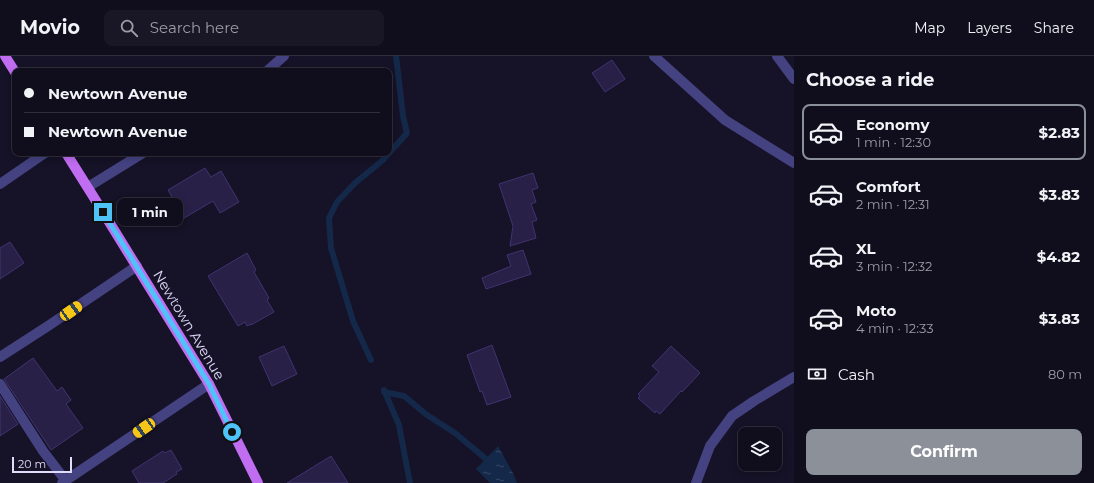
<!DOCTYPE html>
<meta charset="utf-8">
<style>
:root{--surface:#100e1d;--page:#191726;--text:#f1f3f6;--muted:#9c9ca4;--line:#302e3b;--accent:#8c9099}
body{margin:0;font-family:Montserrat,sans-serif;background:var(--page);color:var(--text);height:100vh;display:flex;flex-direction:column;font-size:15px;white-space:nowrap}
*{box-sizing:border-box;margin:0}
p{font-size:13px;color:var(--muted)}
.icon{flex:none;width:22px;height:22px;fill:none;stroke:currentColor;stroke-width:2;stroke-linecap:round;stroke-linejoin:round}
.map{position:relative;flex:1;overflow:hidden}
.side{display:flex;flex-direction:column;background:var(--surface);width:300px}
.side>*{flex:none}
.top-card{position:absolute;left:12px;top:12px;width:380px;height:88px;border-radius:8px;box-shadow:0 2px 10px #0003,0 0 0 1px var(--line);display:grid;align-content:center;height:88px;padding:0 12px;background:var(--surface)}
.controls{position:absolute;left:738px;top:371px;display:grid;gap:8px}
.controls a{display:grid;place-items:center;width:44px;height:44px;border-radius:8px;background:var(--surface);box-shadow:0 2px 10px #0003,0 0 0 1px var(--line);font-size:20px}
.scale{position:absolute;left:12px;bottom:10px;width:60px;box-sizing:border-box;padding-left:4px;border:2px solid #e0dcfc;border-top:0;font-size:11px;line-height:14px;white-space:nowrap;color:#e0dcfc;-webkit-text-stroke:3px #161227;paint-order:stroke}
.end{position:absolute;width:18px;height:18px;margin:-9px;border:5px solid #4fc3f7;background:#111;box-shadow:0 0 0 2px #111}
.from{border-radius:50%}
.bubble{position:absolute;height:28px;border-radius:8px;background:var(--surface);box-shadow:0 2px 10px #0003,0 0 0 1px var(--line);font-size:13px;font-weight:700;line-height:28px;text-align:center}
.car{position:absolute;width:12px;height:24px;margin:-12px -6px;border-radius:5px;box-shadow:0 0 3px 1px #0007;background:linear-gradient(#f5c518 24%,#345 0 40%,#f5c518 0 76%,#345 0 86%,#f5c518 0)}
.top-card b{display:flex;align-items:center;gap:14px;height:38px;font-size:15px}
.top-card b+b{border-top:1px solid var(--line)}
.top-card i{width:10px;height:10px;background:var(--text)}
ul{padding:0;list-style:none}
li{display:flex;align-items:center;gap:12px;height:56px;margin:0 8px 6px;padding:0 4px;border:2px solid transparent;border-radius:8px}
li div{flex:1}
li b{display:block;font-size:15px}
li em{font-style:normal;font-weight:700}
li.selected{border-color:var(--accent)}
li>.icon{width:36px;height:36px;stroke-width:1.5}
h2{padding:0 12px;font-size:18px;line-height:48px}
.pay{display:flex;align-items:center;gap:10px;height:44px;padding:0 12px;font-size:15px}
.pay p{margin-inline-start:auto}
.button{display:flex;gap:8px;margin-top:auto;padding:8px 12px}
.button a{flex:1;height:46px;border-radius:8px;background:var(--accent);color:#fff;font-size:16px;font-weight:700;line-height:46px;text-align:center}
header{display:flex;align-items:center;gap:24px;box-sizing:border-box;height:56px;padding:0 20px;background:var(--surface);border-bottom:1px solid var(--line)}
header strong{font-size:19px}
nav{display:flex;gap:22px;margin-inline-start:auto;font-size:14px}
.search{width:280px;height:36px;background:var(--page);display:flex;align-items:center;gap:10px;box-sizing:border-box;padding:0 14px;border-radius:8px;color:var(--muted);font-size:15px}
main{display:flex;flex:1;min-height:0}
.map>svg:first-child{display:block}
</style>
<header>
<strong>Movio</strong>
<div class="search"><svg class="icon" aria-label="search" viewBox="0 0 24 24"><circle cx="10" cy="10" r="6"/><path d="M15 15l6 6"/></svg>Search here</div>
<nav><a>Map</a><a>Layers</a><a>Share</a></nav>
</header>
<main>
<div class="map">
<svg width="794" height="427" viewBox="0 0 794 427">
<defs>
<pattern id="water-ripples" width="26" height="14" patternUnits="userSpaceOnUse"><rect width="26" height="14" fill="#14284a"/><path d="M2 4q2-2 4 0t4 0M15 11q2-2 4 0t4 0" fill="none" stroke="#364765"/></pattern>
</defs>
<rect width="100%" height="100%" fill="#161227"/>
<path fill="url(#water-ripples)" d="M 498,390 L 513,417 L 517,427 L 490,427 L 476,413 Z"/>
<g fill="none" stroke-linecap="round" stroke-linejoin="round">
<path stroke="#14284a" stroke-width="6" d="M 371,304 L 353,265 L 331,192 L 329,162 L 337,146 L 355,127 L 383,104 L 407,77 L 403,60 L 396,0
M 384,334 L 399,369 L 410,427
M 384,336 L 404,340 L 427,359 L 455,377 L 492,408"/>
</g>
<path fill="#282047" stroke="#403470" d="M 612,4 L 625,23 L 605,36 L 592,17 Z
M 205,112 L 211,121 L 221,115 L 239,146 L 220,157 L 213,145 L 184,162 L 168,134 Z
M 533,117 L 538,132 L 532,134 L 536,146 L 531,148 L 537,164 L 532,166 L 536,182 L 510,190 L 513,170 L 499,128 Z
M 10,186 L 24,207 L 0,223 L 0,192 Z
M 523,194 L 531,218 L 486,233 L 482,222 L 511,210 L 507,199 Z
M 247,197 L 256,214 L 254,216 L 269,242 L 267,244 L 274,256 L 251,269 L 251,268 L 247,270 L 245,266 L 238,270 L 208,220 Z
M 492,289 L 511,341 L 487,349 L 482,335 L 480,336 L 467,299 Z
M 284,290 L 297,318 L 272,330 L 259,301 Z
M 671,290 L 700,317 L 682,336 L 681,335 L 660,358 L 656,355 L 655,357 L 638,342 L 640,340 L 638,338 L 659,316 L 652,310 Z
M 33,302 L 57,335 L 62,331 L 71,344 L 66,348 L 83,372 L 51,394 L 4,323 Z
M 0,340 L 18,368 L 0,380 Z
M 171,394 L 182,413 L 176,416 L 177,418 L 163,427 L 139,427 L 132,415 L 163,395 L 165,397 Z
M 331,400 L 348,427 L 287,427 Z"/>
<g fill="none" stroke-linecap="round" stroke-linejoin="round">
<path stroke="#454282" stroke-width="10" d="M 654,0 L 725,64 L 794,107
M 777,0 L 794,23
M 267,15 L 284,0
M 0,128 L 45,97
M 88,131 L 143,97
M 0,301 L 48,270 L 137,210
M 0,328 L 43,395 L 66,425
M 62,427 L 209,328
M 696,427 L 710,390 L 732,360 L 754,345 L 794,321"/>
<path stroke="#c16df2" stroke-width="10" d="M 5,0 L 15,16
M 66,97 L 103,156 L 209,328 L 258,427"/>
</g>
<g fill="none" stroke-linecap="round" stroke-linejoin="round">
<path stroke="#4fc3f7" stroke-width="5" d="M 103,156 L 209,328 L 232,376"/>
</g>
<g text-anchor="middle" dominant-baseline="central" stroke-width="4" stroke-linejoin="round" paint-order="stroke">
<g font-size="14" fill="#e0dcfc" stroke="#161227">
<text transform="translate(189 269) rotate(59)">Newtown Avenue</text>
</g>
</g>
</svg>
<div class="controls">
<a><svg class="icon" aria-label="layers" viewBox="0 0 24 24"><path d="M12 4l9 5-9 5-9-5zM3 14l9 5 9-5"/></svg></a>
</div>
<div class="scale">20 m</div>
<i class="end from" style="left:232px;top:376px"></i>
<i class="end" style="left:103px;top:156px"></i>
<div class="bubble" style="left:117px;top:142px;width:66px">1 min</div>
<i class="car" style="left:71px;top:255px;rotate:55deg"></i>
<i class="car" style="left:144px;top:372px;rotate:236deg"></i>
<div class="top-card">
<b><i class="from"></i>Newtown Avenue</b>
<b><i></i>Newtown Avenue</b>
</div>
</div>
<section class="side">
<h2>Choose a ride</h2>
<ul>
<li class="selected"><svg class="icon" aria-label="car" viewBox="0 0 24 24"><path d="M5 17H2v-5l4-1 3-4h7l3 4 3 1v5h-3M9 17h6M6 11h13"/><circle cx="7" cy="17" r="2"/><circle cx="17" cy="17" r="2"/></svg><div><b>Economy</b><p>1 min · 12:30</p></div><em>$2.83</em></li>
<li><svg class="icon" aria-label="car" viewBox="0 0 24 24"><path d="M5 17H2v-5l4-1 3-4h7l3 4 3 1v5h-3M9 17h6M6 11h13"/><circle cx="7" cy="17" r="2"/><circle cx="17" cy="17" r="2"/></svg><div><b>Comfort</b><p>2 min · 12:31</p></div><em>$3.83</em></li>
<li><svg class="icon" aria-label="car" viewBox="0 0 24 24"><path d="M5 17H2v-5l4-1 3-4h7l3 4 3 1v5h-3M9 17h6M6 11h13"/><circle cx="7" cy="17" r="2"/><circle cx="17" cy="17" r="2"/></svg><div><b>XL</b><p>3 min · 12:32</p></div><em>$4.82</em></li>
<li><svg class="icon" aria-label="car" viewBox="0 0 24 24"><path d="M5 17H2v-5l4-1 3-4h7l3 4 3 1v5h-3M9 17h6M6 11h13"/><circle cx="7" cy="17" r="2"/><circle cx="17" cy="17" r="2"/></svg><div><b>Moto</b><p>4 min · 12:33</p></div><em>$3.83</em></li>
</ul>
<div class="pay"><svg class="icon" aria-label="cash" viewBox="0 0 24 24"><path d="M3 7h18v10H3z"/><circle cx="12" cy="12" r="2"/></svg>Cash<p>80 m</p></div>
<div class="button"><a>Confirm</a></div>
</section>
</main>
